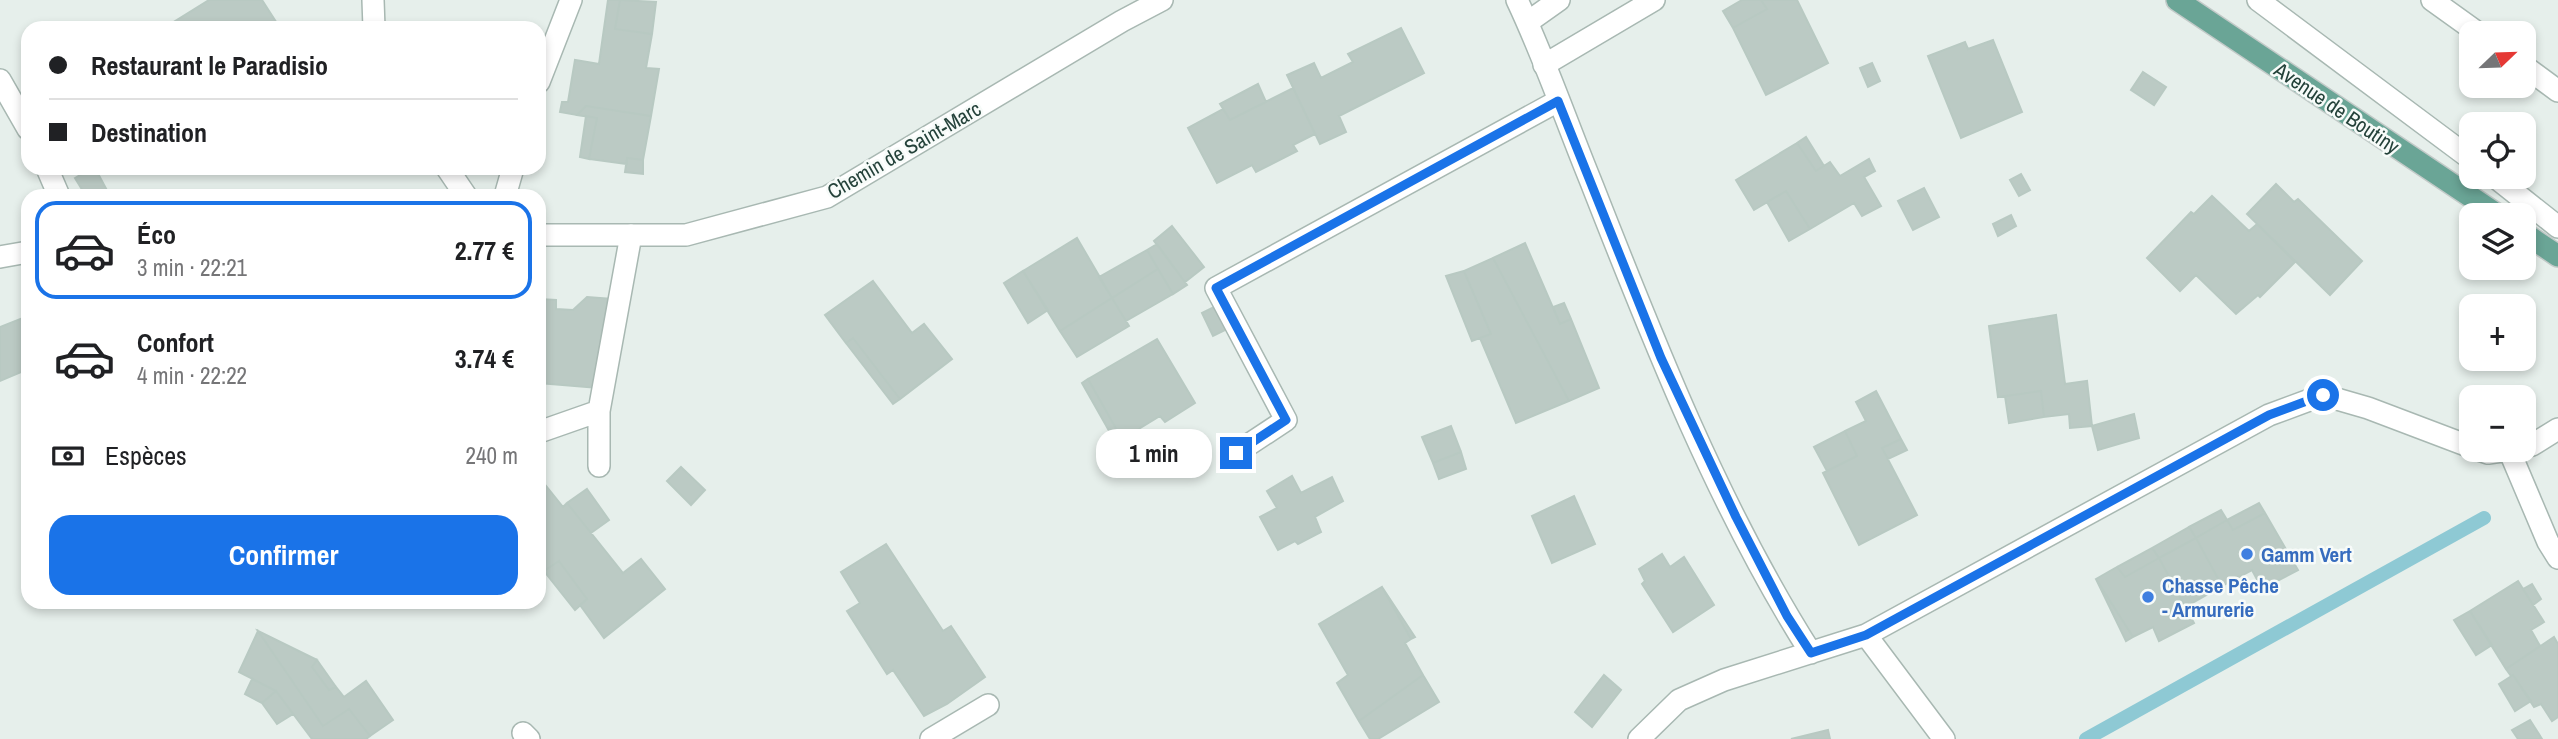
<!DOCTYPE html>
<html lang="fr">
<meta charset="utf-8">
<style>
:root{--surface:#fff;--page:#f2f2f2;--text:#202124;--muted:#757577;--line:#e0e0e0;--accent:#1a73e8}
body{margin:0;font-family:"Archivo Narrow",sans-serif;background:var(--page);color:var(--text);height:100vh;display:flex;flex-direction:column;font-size:26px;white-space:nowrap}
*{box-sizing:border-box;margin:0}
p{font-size:23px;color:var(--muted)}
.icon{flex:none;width:38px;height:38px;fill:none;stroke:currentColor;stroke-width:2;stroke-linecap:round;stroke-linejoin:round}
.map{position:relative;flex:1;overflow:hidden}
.side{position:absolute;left:21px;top:189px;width:525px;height:420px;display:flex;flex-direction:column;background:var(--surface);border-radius:21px;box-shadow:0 4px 10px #0003}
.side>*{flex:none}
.guide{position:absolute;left:21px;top:21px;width:525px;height:154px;border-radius:21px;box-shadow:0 4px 10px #0003;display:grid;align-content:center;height:154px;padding:0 28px;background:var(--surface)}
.needle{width:46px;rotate:67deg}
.fabs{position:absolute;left:2459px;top:21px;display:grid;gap:14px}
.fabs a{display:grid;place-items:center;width:77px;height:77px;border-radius:14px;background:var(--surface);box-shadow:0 4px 10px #0003;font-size:35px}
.end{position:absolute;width:32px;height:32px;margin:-16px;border:9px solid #1a73e8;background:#fff;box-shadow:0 0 0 4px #fff}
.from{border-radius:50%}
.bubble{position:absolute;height:49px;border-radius:21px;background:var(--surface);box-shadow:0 4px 10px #0003;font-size:23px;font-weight:800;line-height:49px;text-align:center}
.guide b{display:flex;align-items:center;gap:24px;height:66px;font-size:26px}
.guide b+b{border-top:2px solid var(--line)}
.guide i{width:18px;height:18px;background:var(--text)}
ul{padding:12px 0 0;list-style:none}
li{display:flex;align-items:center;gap:21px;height:98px;margin:0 14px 10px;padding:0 14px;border:4px solid transparent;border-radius:21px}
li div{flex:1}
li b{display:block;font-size:26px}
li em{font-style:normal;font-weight:800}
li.on{border-color:var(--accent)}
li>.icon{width:63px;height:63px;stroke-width:1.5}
.pay{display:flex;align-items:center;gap:18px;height:77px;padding:0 28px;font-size:26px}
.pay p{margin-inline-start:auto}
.button{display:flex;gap:14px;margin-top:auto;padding:14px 28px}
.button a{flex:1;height:80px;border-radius:21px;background:var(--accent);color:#fff;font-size:28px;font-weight:800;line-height:80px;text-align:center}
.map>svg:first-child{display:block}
</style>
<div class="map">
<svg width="2558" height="739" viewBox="0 0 2558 739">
<rect width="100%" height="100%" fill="#e6efeb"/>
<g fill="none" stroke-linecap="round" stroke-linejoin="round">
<path stroke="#8ec9d4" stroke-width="14" d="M 2086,739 L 2484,518"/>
</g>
<path fill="#bbcac4" stroke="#b8c9c2" stroke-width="2" d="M 209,0 L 262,0 L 280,28 L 164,28 Z
M 608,0 L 620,0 L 615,29 L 652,34 L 646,68 L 659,69 L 651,116 L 586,106 L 577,115 L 560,112 L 562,102 L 568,102 L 575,60 L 599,64 Z
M 620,0 L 656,2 L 652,34 L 615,29 Z
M 1742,0 L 1761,0 L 1767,9 L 1733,28 L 1723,11 Z
M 1761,0 L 1797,0 L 1828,63 L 1766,95 L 1733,28 L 1767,9 Z
M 1401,28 L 1424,73 L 1339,116 L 1346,132 L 1320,144 L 1287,75 L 1314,63 L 1321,78 L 1353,62 L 1348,54 Z
M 1993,40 L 2022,112 L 1961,138 L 1928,56 L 1965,42 L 1968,49 Z
M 1872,63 L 1880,81 L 1868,87 L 1860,68 Z
M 2143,72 L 2166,87 L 2154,105 L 2131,90 Z
M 1258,84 L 1266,102 L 1230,120 L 1220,104 Z
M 1293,88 L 1315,134 L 1293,145 L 1297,151 L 1256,172 L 1252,165 L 1217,183 L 1188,128 L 1223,109 L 1230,120 Z
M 586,106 L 651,116 L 643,160 L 627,158 L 627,164 L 589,159 L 597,118 L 577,115 Z
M 586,116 L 597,118 L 589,159 L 580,157 Z
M 1806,137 L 1824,166 L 1816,171 L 1797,143 Z
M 1797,143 L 1816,171 L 1830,162 L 1840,176 L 1869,159 L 1875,171 L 1864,177 L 1881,206 L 1862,216 L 1854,203 L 1810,229 L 1786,191 L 1754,210 L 1736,180 Z
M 627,158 L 643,160 L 643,174 L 625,172 Z
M 92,168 L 95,168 L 110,196 L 86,196 L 75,178 Z
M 2021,174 L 2030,190 L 2019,196 L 2010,180 Z
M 2276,184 L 2294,202 L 2298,199 L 2362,261 L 2330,295 L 2247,214 Z
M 1924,188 L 1939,217 L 1913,230 L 1898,201 Z
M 1786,191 L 1810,229 L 1789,241 L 1767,202 Z
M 2212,196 L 2249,231 L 2257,224 L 2295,262 L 2260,297 L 2258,295 L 2236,314 L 2196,275 L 2180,291 L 2147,258 L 2191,212 L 2194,214 Z
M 2011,215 L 2016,226 L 1998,236 L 1993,224 Z
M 1172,226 L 1204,267 L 1185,282 L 1154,241 Z
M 1077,238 L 1112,298 L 1060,331 L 1023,271 Z
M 1525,243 L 1560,324 L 1571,319 L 1599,388 L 1569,401 L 1493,258 Z
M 1157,244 L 1187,285 L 1173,294 L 1147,250 Z
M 1147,250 L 1158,269 L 1112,298 L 1099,277 Z
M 1493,258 L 1569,401 L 1516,423 L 1480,338 L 1491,334 L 1464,271 Z
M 1158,269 L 1173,294 L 1126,321 L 1112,298 Z
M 1023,271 L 1048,310 L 1028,323 L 1004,283 Z
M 1464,271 L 1491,334 L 1472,341 L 1446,276 Z
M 873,281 L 912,333 L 924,324 L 952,359 L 900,399 L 853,338 L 846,343 L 825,315 Z
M 587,297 L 612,299 L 598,388 L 539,383 L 539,299 L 556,300 L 556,309 L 573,310 Z
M 1112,298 L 1129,326 L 1077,357 L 1060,331 Z
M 1564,303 L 1571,319 L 1560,324 L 1553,307 Z
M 1216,306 L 1227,329 L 1213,336 L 1202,313 Z
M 2056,315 L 2065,384 L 2087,381 L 2092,426 L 2070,428 L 2069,414 L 2044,417 L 2041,391 L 1998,397 L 1989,326 Z
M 28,316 L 28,369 L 0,381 L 0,327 Z
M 853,338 L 900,399 L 893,404 L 846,343 Z
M 1157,339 L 1195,403 L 1165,422 L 1160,416 L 1122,439 L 1088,379 Z
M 1088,379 L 1122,439 L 1116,443 L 1082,383 Z
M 1876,391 L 1901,439 L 1882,448 L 1917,515 L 1859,545 L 1823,473 L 1857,456 L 1845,431 L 1866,421 L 1856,402 Z
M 2041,391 L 2044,417 L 2009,423 L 2005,396 Z
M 2134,414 L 2139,438 L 2098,450 L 2092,426 Z
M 1451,426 L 1461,452 L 1433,463 L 1422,437 Z
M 1845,431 L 1857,456 L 1827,471 L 1814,447 Z
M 1901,439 L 1907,450 L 1888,459 L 1882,448 Z
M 1461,452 L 1466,469 L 1439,479 L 1433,463 Z
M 681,467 L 705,490 L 691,505 L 667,481 Z
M 1292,476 L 1301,493 L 1332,477 L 1343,501 L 1315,517 L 1321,532 L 1298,544 L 1295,541 L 1278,550 L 1260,517 L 1277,508 L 1267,491 Z
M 539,477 L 563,507 L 567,503 L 623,573 L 641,559 L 665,589 L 604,638 L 580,605 L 587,599 L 559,561 L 544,571 L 539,564 Z
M 587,489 L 609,520 L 591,533 L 567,503 Z
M 1574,496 L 1595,544 L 1552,563 L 1532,516 Z
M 2259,503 L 2265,513 L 2233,530 L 2227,520 Z
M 2221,510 L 2227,520 L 2196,538 L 2189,527 Z
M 2265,513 L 2298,570 L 2262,589 L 2252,570 L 2222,586 L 2196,538 L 2227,520 L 2233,530 Z
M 2189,527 L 2196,538 L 2159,558 L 2152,548 Z
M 2196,538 L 2222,586 L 2185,607 L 2159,558 Z
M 886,544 L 943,631 L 951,626 L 985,677 L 947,704 L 924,716 L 893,670 L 887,674 L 847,611 L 860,603 L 841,572 Z
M 2152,548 L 2159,558 L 2125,577 L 2117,567 Z
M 1662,554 L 1670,567 L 1684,557 L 1714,605 L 1673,632 L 1642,584 L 1645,581 L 1639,569 Z
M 2159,558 L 2194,623 L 2159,641 L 2153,627 L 2133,637 L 2096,579 L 2117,567 L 2125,577 Z
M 559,561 L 587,599 L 575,610 L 544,571 Z
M 2096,579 L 2133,637 L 2126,641 Z
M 2518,581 L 2544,622 L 2531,630 L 2540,646 L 2506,669 L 2470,611 Z
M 2532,584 L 2541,599 L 2533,605 L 2523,589 Z
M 1382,587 L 1415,637 L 1411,639 Z
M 1382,587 L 1411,639 L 1405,643 L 1423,675 L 1359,721 L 1337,683 L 1348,675 L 1319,624 Z
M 2470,611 L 2492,645 L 2476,655 L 2454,620 Z
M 258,631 L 317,660 L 312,667 L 329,690 L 336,687 L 344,697 L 366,681 L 393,720 L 370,736 L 349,709 L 323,726 Z
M 258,631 L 323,726 L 349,709 L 370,736 L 366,739 L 312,739 L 276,691 L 239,672 Z
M 2554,637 L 2558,644 L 2558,717 L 2552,721 L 2541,704 L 2534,707 L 2513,675 L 2511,676 L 2506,669 Z
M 317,660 L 336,687 L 329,690 L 312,667 Z
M 1423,675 L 1439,702 L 1378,739 L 1370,739 L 1359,721 Z
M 1604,675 L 1621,690 L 1592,727 L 1575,712 Z
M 2513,675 L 2531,701 L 2515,711 L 2499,684 Z
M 252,679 L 276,691 L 262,703 L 245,694 Z
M 276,691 L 293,714 L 277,724 L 262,703 Z
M 2530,720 L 2537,731 L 2542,739 L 2518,739 L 2512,730 Z
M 1828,730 L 1830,739 L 1791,739 Z"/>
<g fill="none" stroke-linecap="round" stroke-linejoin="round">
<g stroke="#a8b8b2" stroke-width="24">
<path id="lane" d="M 373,0 L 374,28
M 1528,22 L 1559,0
M 1544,65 L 1654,0
M 539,82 L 571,0
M 447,168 L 466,196
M 505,196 L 513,168
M 539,432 L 599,411
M 1236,453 L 1286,420 L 1216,288 L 1558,101
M 599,466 L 599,411 L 631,235
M 523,733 L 529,739
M 931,739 L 988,705"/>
</g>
<g stroke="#a8b8b2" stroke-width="24">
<path id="street" d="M 1517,0 C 1545,59 1566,121 1591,182 C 1653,340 1719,509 1811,653
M 2258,0 L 2471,159
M 2432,0 L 2478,33
M 2524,66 L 2558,91
M 0,80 L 28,129
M 47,168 L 59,196
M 2495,177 L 2558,227
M 539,235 L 686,235 L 827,197 L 1122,21 L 1162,0
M 0,257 L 28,252
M 2524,447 L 2532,445 L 2558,429
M 2479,450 L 2488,453 L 2509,450 L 2548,542 L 2558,558
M 1866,635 L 1944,739
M 1639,739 L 1679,700 L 1724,680 L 1866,635 L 2269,415 L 2323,395 L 2368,408 L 2471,447"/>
</g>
<g stroke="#c2cac8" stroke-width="24">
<path id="primary" d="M 2177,0 L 2498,215
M 2524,233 L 2558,256"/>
</g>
<use href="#lane" stroke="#fff" stroke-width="21"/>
<use href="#street" stroke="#fff" stroke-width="21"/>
<use href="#primary" stroke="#6aa596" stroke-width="21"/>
</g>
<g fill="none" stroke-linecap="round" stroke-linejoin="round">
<path stroke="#1a73e8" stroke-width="9" d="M 1236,453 L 1286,420 L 1216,288 L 1558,101 L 1661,358 L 1736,517 L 1787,616 L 1811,653 L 1866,635 L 2269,415 L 2323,395"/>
</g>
<g fill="#3f7fe0" stroke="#f7fbf9" stroke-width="2.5">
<circle cx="2247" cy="554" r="7"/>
<circle cx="2148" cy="597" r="7"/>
</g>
<g text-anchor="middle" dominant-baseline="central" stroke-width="5" stroke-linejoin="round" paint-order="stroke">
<g font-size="21" fill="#24423a" stroke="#f7fbf9">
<text transform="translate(2337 108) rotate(34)">Avenue de Boutiny</text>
<text transform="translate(904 150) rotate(-30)">Chemin de Saint-Marc</text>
</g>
<g font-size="21" font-weight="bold" fill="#366cbe" stroke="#f7fbf9" text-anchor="start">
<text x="2261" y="554">Gamm Vert</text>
<text x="2162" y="585">Chasse Pêche<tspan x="2162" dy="24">- Armurerie</tspan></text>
</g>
</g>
</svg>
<div class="fabs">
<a><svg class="needle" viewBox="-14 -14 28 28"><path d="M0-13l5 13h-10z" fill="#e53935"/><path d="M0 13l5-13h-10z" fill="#757577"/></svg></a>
<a><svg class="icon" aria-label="locate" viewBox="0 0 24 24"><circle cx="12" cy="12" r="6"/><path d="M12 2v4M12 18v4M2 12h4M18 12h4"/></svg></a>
<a><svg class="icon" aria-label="layers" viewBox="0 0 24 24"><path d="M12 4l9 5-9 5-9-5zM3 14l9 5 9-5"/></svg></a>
<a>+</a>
<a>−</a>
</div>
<i class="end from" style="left:2323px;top:395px"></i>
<i class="end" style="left:1236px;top:453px"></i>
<div class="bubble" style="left:1096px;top:429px;width:116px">1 min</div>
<div class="guide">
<b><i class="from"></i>Restaurant le Paradisio</b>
<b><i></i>Destination</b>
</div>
<section class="side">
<ul>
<li class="on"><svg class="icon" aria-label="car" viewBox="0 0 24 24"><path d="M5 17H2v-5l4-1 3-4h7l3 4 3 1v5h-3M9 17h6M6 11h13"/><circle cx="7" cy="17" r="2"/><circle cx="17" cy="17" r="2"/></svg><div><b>Éco</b><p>3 min · 22:21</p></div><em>2.77 €</em></li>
<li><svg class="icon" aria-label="car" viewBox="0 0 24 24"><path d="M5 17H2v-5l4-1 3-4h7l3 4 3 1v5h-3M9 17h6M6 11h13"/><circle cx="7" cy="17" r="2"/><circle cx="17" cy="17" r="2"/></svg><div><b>Confort</b><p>4 min · 22:22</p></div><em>3.74 €</em></li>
</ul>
<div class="pay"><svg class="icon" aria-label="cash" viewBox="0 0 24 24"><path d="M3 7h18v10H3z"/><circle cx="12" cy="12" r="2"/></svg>Espèces<p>240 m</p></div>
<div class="button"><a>Confirmer</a></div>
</section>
</div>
